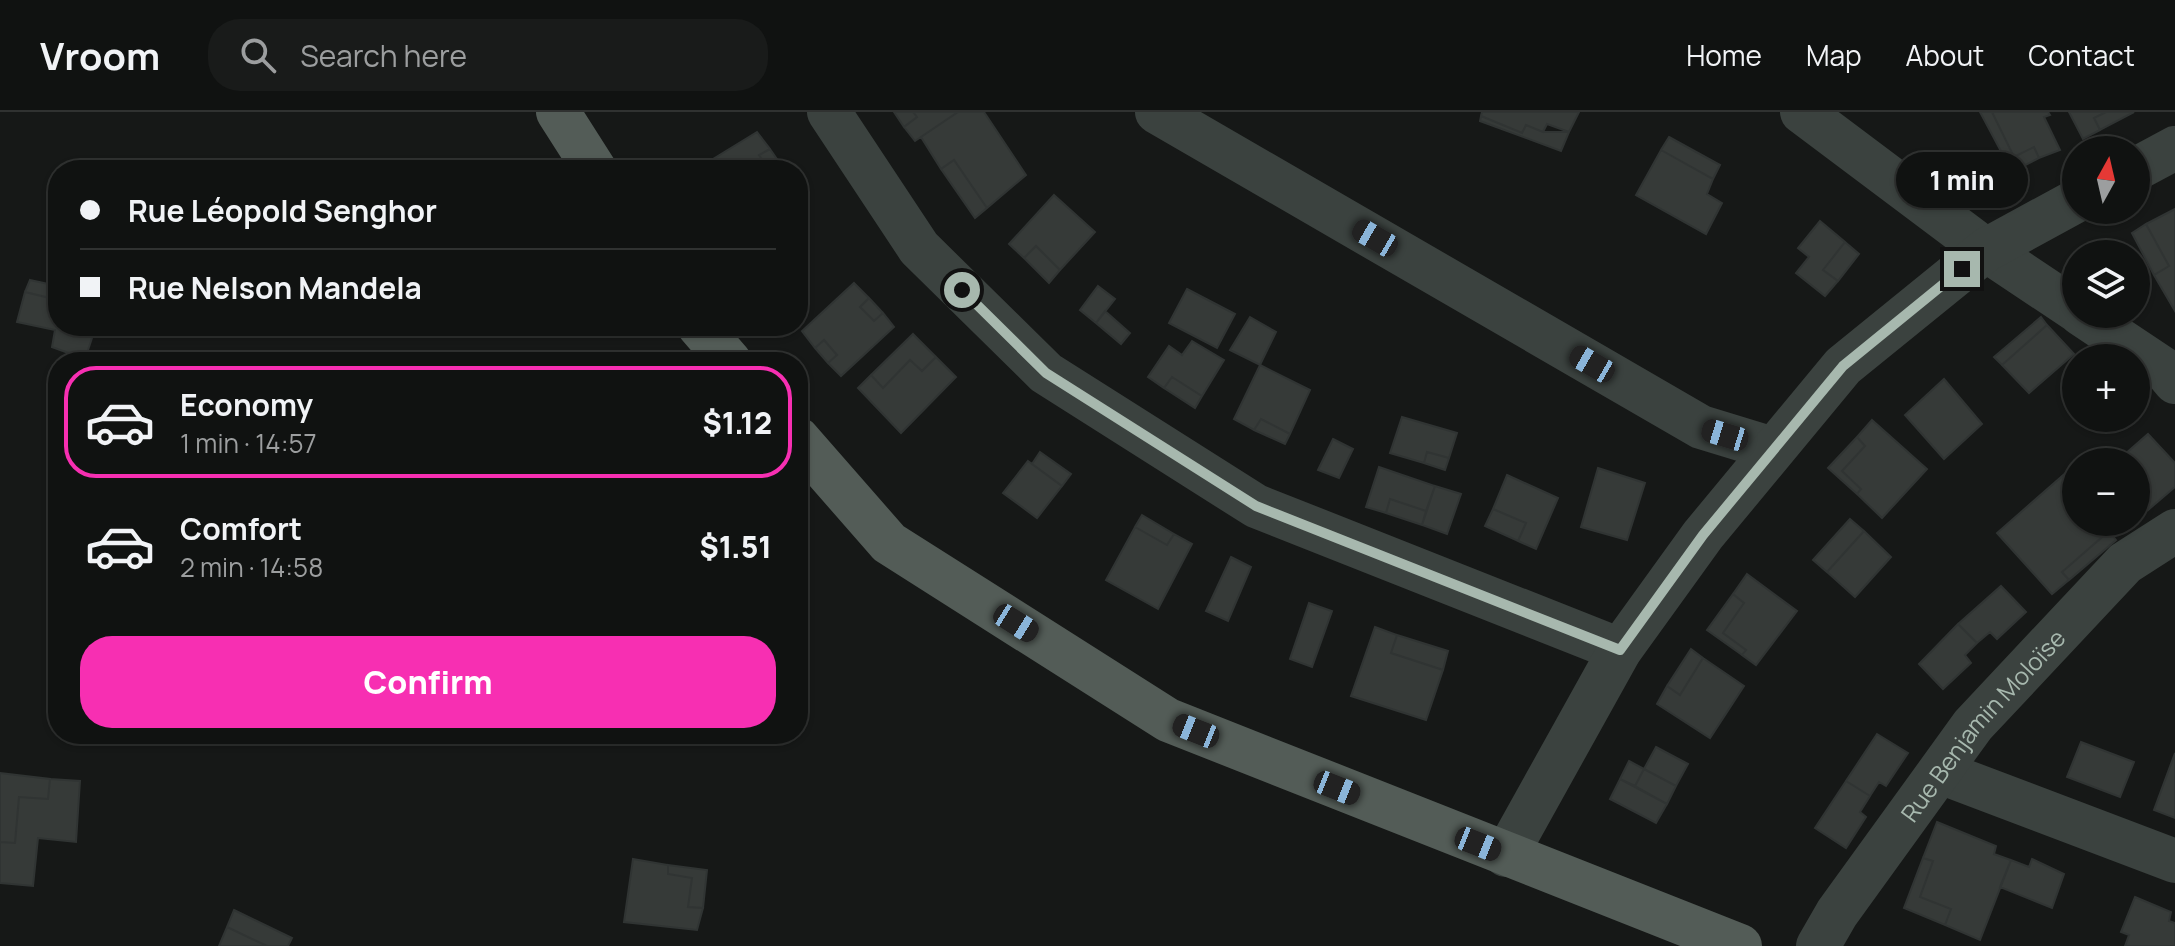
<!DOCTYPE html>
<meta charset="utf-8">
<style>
:root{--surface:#101211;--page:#191b1a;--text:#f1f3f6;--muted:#9c9e9f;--line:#303231;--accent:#f72fb2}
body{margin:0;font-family:Manrope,sans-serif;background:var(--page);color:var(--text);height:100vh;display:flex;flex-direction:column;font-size:30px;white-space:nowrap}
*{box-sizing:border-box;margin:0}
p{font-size:26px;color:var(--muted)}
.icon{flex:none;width:44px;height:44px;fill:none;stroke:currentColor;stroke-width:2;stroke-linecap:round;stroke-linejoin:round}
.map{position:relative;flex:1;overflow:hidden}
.panel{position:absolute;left:48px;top:240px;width:760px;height:392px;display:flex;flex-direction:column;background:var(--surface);border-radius:32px;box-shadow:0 2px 6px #0004,0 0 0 2px var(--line)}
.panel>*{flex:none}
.hud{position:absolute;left:48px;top:48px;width:760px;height:176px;border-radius:32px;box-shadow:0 2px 6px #0004,0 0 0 2px var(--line);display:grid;align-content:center;height:176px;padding:0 32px;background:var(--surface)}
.needle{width:52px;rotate:8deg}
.tools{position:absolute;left:2062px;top:24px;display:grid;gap:16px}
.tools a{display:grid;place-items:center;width:88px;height:88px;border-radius:50%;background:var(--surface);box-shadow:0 2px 6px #0004,0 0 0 2px var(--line);font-size:40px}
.end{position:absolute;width:36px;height:36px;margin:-18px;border:10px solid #a7b8ae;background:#111;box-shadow:0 0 0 4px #111}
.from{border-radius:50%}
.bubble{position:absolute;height:56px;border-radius:28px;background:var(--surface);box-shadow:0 2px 6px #0004,0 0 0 2px var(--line);font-size:26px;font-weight:800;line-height:56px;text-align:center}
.car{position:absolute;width:24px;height:48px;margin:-24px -12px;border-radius:10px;box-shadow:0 0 6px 2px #0007;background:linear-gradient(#222 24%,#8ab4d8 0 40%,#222 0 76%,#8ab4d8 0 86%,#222 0)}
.hud b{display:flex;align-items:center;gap:28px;height:76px;font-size:30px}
.hud b+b{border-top:2px solid var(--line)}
.hud i{width:20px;height:20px;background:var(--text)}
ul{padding:14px 0 0;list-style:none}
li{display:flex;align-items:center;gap:24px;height:112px;margin:0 16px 12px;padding:0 16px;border:4px solid transparent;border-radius:32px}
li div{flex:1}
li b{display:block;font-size:30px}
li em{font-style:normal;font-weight:800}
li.selected{border-color:var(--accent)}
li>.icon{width:72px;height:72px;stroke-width:1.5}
.button{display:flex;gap:16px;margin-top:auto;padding:16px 32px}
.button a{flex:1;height:92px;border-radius:32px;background:var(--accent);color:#fff;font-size:32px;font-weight:800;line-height:92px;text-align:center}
header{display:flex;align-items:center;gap:48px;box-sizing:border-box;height:112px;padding:0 40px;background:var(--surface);border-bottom:2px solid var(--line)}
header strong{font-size:38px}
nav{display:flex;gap:44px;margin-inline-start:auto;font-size:28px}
.search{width:560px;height:72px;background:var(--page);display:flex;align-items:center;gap:20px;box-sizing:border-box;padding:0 28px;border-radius:32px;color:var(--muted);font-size:30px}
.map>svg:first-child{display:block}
</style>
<header>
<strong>Vroom</strong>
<div class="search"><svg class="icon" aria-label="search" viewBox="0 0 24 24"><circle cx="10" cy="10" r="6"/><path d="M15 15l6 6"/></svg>Search here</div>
<nav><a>Home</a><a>Map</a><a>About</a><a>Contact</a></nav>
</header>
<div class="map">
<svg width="2175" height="834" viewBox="0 0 2175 834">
<rect width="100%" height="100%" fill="#161817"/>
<path fill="#363a38" stroke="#303433" stroke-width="2" d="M 894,0 L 913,0 L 917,5 L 904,15 Z
M 913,0 L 958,0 L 915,29 L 904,15 L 917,5 Z
M 958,0 L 984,0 L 1026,63 L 987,96 L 954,48 L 941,57 L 921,25 Z
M 1482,0 L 1579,0 L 1569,20 L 1547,12 L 1543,20 L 1526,13 L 1522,21 L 1481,4 Z
M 1980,0 L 1992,0 L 2014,45 L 2034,35 L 2039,46 L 2012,60 Z
M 1992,0 L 2048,0 L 2050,3 L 2044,5 L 2060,38 L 2039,46 L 2034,35 L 2014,45 Z
M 2069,0 L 2106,0 L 2094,6 L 2100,18 L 2083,27 Z
M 2106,0 L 2134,0 L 2100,18 L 2094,6 Z
M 1481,4 L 1522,21 L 1526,13 L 1543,20 L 1569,20 L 1561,39 L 1480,9 Z
M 757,20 L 770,37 L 759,43 L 769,58 L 720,58 L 713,47 Z
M 1669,25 L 1720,53 L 1713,67 L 1661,38 Z
M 770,37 L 781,53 L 774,58 L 769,58 L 759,43 Z
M 1661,38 L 1713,67 L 1707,82 L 1722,91 L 1706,122 L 1636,83 Z
M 954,48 L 987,96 L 975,106 L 941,57 Z
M 1054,83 L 1095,120 L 1060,158 L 1036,134 L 1024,146 L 1009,132 Z
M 2175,97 L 2175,199 L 2154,163 L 2169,154 L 2146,112 Z
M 1820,109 L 1845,130 L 1823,158 L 1838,169 L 1825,184 L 1796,161 L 1809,145 L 1798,136 Z
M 2146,112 L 2169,154 L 2154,163 L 2132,121 Z
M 1845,130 L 1859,142 L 1838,169 L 1823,158 Z
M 1036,134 L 1060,158 L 1049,171 L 1024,146 Z
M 30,168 L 58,174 L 58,188 L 25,180 Z
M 854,171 L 869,186 L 860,195 L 874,209 L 883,201 L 894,215 L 841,264 L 828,251 L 837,243 L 824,228 L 815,236 L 802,219 Z
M 1098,174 L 1115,187 L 1096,211 L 1080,198 Z
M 1187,177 L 1235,202 L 1217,236 L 1169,211 Z
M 25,180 L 58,188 L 58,214 L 96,214 L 85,247 L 52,235 L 55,218 L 17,210 Z
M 869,186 L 883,201 L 874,209 L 860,195 Z
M 1105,199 L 1130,221 L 1121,232 L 1096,211 Z
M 1250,205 L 1276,220 L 1260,253 L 1230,238 Z
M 2041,205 L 2047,213 L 2002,253 L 1994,245 Z
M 2047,213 L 2074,242 L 2029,281 L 2002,253 Z
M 913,222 L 936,245 L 922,259 L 910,248 L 883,276 L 871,263 Z
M 824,228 L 837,243 L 828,251 L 815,236 Z
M 1192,229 L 1224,248 L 1202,284 L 1172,265 L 1164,276 L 1148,265 L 1169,234 L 1182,243 Z
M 936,245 L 956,265 L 901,321 L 858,276 L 871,263 L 883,276 L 910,248 L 922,259 Z
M 1260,253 L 1310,278 L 1290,322 L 1261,307 L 1254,318 L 1234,307 Z
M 1172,265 L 1202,284 L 1195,296 L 1164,276 Z
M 1944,267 L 1982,312 L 1944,347 L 1905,303 Z
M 1402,305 L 1457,321 L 1449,346 L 1427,340 L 1424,351 L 1390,341 Z
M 1261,307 L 1290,322 L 1285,332 L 1254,318 Z
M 1872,308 L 1927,357 L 1882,406 L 1857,382 L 1861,377 L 1842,359 L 1865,334 L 1857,325 Z
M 2148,322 L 2175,351 L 2175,375 L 2148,398 L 2141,390 L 2136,394 L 2136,350 L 2116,350 Z
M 1857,325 L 1865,334 L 1842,359 L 1861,377 L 1857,382 L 1828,356 Z
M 1333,327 L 1353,337 L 1339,366 L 1318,358 Z
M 1040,340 L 1071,362 L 1062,374 L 1032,352 Z
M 1427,340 L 1449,346 L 1445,358 L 1424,351 Z
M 1028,349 L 1062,374 L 1037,406 L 1003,381 Z
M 2076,352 L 2076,410 L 2106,410 L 2104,412 L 2109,419 L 2062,460 L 2069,468 L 2052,482 L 1997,421 Z
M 1379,355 L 1435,374 L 1426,399 L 1390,387 L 1386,401 L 1366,395 Z
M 1598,356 L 1645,371 L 1627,428 L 1581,415 Z
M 1507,363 L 1558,386 L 1536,437 L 1518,429 L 1526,411 L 1493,397 Z
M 1435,374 L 1461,382 L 1447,422 L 1422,413 Z
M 1390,387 L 1426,399 L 1422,413 L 1386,401 Z
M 1493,397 L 1526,411 L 1518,429 L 1485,414 Z
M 1142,403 L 1174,422 L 1167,433 L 1135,415 Z
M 1850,407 L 1864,419 L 1827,460 L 1813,448 Z
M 1135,415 L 1167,433 L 1174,422 L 1192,432 L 1158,497 L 1106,468 Z
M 1864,419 L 1891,445 L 1855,485 L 1827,460 Z
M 2109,419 L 2116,428 L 2069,468 L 2062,460 Z
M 1231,445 L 1251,455 L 1228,509 L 1206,499 Z
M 1747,462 L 1797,499 L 1756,553 L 1742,543 L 1746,538 L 1723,521 L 1744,491 L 1733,482 Z
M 2001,474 L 2026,500 L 1997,527 L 1990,520 L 1977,531 L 1958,512 Z
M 1733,482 L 1744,491 L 1723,521 L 1746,538 L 1742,543 L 1707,518 Z
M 1309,491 L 1332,499 L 1312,555 L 1290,547 Z
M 1958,512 L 1977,531 L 1965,543 L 1971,551 L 1943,577 L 1919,552 Z
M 1375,515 L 1397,523 L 1391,541 L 1443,558 L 1426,608 L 1351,584 Z
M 1397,523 L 1448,539 L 1443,558 L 1391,541 Z
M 1691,537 L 1703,546 L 1680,583 L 1667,574 Z
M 1703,546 L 1744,574 L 1710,626 L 1657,592 L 1667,574 L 1680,583 Z
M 1877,622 L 1908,641 L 1886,674 L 1879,670 L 1870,684 L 1846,669 Z
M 2081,630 L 2134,650 L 2120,685 L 2067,665 Z
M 1656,635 L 1688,652 L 1676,674 L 1644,657 Z
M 2175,641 L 2175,706 L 2154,698 Z
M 1629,649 L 1644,657 L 1635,674 L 1620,667 Z
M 1644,657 L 1676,674 L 1667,692 L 1635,674 Z
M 0,661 L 50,667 L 48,687 L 19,685 L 15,731 L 0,730 Z
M 50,667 L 80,669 L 76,730 L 38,726 L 33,774 L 0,771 L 0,730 L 15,731 L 19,685 L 48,687 Z
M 1620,667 L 1667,692 L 1656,711 L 1610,687 Z
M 1846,669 L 1870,684 L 1860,700 L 1866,705 L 1846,736 L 1815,716 Z
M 1937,710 L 1996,734 L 1994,742 L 2011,748 L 1980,828 L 1945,813 L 1951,797 L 1920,785 L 1933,749 L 1923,746 Z
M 1923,746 L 1933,749 L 1920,785 L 1951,797 L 1945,813 L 1904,796 Z
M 633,747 L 668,753 L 668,762 L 692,766 L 688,795 L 703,796 L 697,818 L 624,810 Z
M 2032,747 L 2064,762 L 2052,796 L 2000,775 L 2011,748 L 2029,755 Z
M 668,753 L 707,758 L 703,796 L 688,795 L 692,766 L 668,762 Z
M 2135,785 L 2171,800 L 2169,809 L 2175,811 L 2175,834 L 2125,834 L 2129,823 L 2121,820 Z
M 234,798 L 292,826 L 288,834 L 267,834 L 227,815 Z
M 227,815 L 267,834 L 219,834 Z"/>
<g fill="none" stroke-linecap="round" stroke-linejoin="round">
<g stroke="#3b423f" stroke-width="44">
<path d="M 829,0 L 919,136 L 1046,261 L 1256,394 L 1620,538"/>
<path d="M 1157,0 L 1701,315 L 1773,337"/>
<path d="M 1802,0 L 1986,138 L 2076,198"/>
<path d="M 2136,57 L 2175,36"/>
<path d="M 2081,202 L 2165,258 L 2175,270"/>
<path d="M 1940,660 L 2175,749"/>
<path d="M 1506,743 L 1620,538 L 1703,423 L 1843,254 L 1986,138 L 2076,89"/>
<path id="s1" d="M 1818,834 L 1837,801 L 1973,613 L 2125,451 L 2175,419"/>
</g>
<path stroke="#535c57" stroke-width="44" d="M 558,0 L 595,58
M 699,214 L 730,250
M 798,327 L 889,431 L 1168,608 L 1740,834"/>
</g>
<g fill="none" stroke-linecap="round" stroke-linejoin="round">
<path stroke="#a7b8ae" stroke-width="10" d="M 962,178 L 1046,261 L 1256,394 L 1620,538 L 1703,423 L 1843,254 L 1962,157"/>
</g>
<g text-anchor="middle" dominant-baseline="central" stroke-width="6" stroke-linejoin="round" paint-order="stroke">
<g font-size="24" fill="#a7b8ae" stroke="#111312">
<text stroke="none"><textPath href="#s1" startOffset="276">Rue Benjamin Moloïse</textPath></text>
</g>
</g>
</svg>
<div class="tools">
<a><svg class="needle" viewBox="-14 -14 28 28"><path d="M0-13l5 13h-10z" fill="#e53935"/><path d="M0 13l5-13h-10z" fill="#9c9e9f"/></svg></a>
<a><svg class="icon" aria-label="layers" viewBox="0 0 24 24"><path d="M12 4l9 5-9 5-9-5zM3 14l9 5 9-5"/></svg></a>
<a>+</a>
<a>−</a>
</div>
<i class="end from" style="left:962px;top:178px"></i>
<i class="end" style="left:1962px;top:157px"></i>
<div class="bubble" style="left:1896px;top:40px;width:132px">1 min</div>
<i class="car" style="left:1375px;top:126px;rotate:300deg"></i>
<i class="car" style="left:1592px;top:252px;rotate:300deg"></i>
<i class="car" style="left:1725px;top:323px;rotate:287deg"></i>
<i class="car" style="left:1016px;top:511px;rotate:122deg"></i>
<i class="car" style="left:1196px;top:619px;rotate:292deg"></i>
<i class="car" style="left:1337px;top:676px;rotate:112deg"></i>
<i class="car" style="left:1478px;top:732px;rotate:112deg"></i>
<div class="hud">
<b><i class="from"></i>Rue Léopold Senghor</b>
<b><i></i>Rue Nelson Mandela</b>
</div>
<section class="panel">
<ul>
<li class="selected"><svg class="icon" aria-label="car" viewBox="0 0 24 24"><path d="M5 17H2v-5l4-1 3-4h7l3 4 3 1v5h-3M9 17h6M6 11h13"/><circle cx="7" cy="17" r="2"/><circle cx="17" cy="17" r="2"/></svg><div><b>Economy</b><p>1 min · 14:57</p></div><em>$1.12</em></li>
<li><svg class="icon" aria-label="car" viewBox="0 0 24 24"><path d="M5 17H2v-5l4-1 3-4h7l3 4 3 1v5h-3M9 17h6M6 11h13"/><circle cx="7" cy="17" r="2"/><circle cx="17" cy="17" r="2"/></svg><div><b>Comfort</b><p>2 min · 14:58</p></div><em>$1.51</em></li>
</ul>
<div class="button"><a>Confirm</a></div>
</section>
</div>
